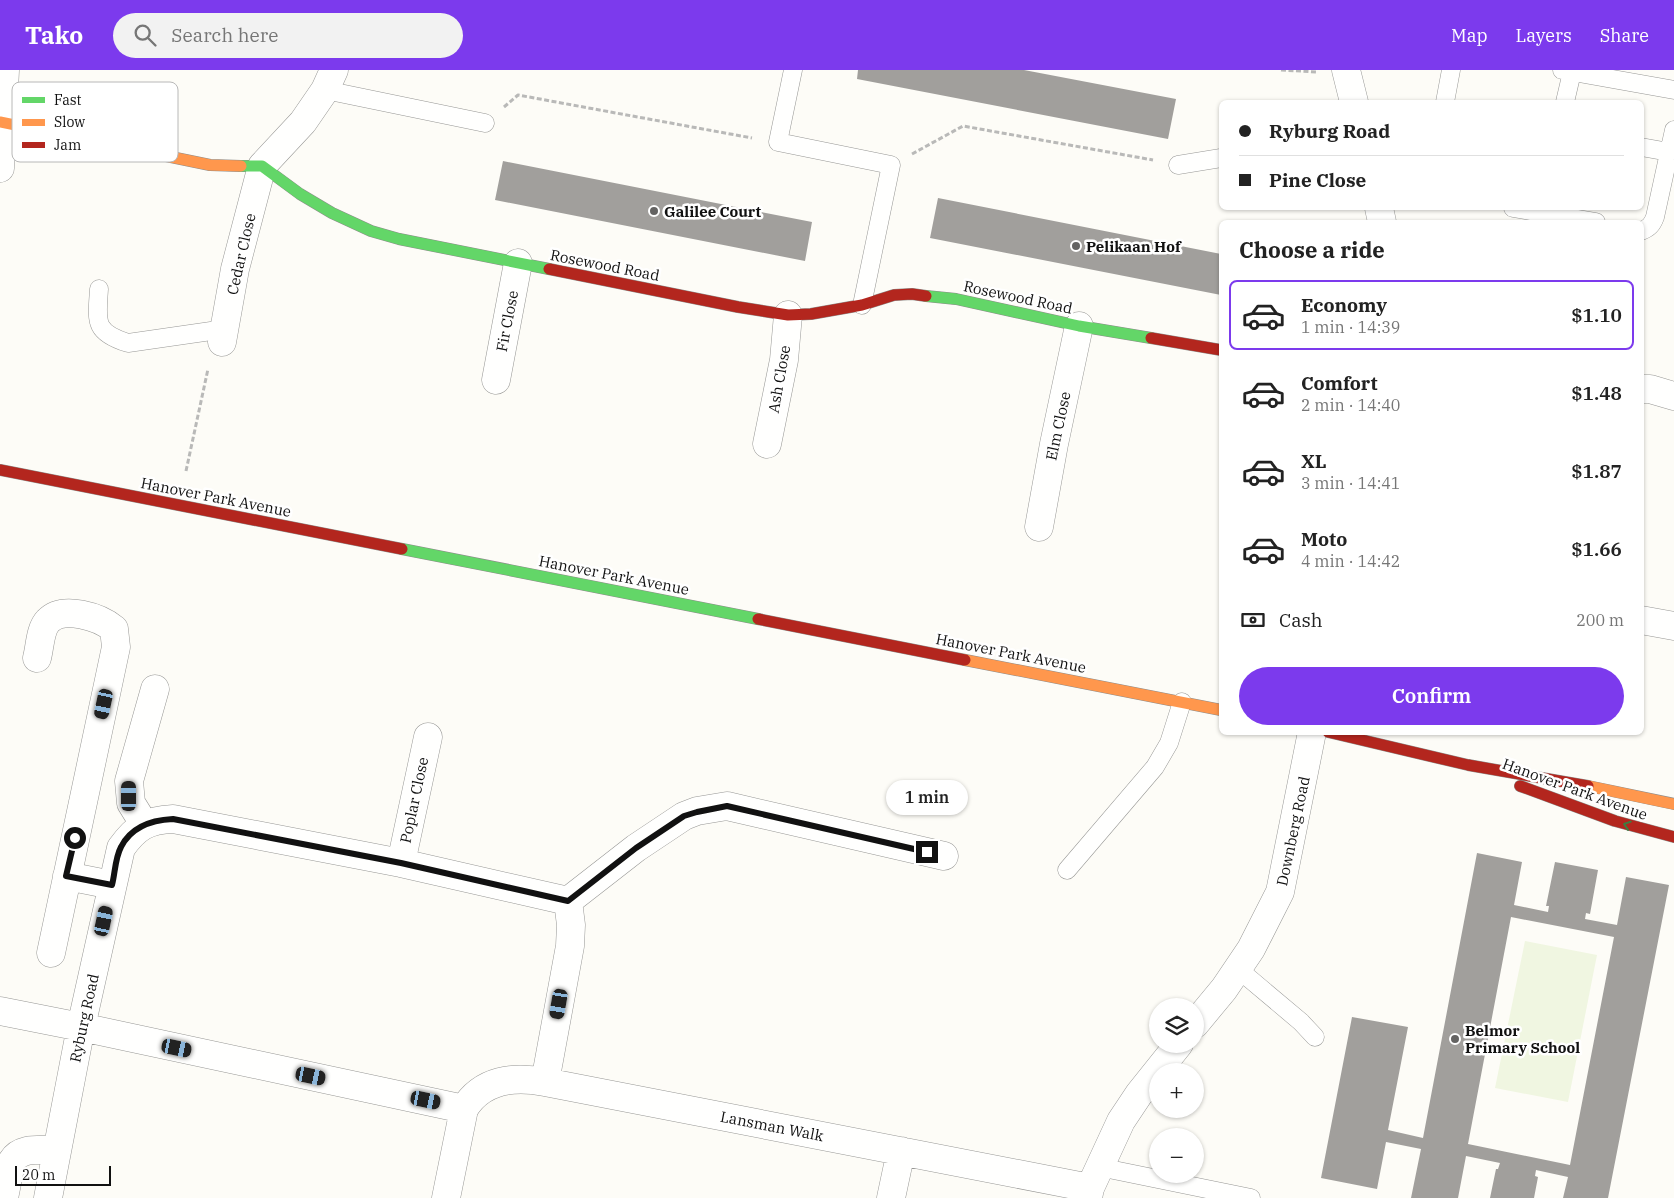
<!DOCTYPE html>
<meta charset="utf-8">
<style>
:root{--surface:#fff;--page:#f2f2f2;--text:#222;--muted:#767676;--line:#e0e0e0;--accent:#7c3aed}
body{margin:0;font-family:"IBM Plex Serif",serif;background:var(--page);color:var(--text);height:100vh;display:flex;flex-direction:column;font-size:19px;white-space:nowrap}
*{box-sizing:border-box;margin:0}
p{font-size:16px;color:var(--muted)}
.icon{flex:none;width:28px;height:28px;fill:none;stroke:currentColor;stroke-width:2;stroke-linecap:round;stroke-linejoin:round}
.map{position:relative;flex:1;overflow:hidden}
.panel{position:absolute;left:1219px;top:150px;width:425px;height:515px;display:flex;flex-direction:column;background:var(--surface);border-radius:8px;box-shadow:0 1px 4px #0004}
.panel>*{flex:none}
.hud{position:absolute;left:1219px;top:30px;width:425px;height:110px;border-radius:8px;box-shadow:0 1px 4px #0004;display:grid;align-content:center;height:110px;padding:0 20px;background:var(--surface)}
.controls{position:absolute;left:1149px;top:928px;display:grid;gap:10px}
.controls a{display:grid;place-items:center;width:55px;height:55px;border-radius:50%;background:var(--surface);box-shadow:0 1px 4px #0004;font-size:25px}
.scale{position:absolute;left:15px;bottom:12px;width:96px;box-sizing:border-box;padding-left:5px;border:2px solid #111;border-top:0;font-size:14px;line-height:18px;white-space:nowrap;color:#111;-webkit-text-stroke:4px #fff;paint-order:stroke}
.end{position:absolute;width:22px;height:22px;margin:-11px;border:6px solid #111;background:#fff;box-shadow:0 0 0 2px #fff}
.from{border-radius:50%}
.bubble{position:absolute;height:35px;border-radius:18px;background:var(--surface);box-shadow:0 1px 4px #0004;font-size:16px;font-weight:600;line-height:35px;text-align:center}
.car{position:absolute;width:15px;height:30px;margin:-15px -8px;border-radius:6px;box-shadow:0 0 4px 1px #0007;background:linear-gradient(#222 24%,#8ab4d8 0 40%,#222 0 76%,#8ab4d8 0 86%,#222 0)}
.hud b{display:flex;align-items:center;gap:18px;height:48px;font-size:19px}
.hud b+b{border-top:1px solid var(--line)}
.hud i{width:12px;height:12px;background:var(--text)}
ul{padding:0;list-style:none}
li{display:flex;align-items:center;gap:15px;height:70px;margin:0 10px 8px;padding:0 10px;border:2px solid transparent;border-radius:8px}
li div{flex:1}
li b{display:block;font-size:19px}
li em{font-style:normal;font-weight:600}
li.on{border-color:var(--accent)}
li>.icon{width:45px;height:45px;stroke-width:1.5}
h2{padding:0 20px;font-size:22px;line-height:60px}
.pay{display:flex;align-items:center;gap:12px;height:55px;padding:0 20px;font-size:19px}
.pay p{margin-inline-start:auto}
.action{display:flex;gap:10px;margin-top:auto;padding:10px 20px}
.action a{flex:1;height:58px;border-radius:30px;background:var(--accent);color:#fff;font-size:20px;font-weight:600;line-height:58px;text-align:center}
header{display:flex;align-items:center;gap:30px;box-sizing:border-box;height:70px;padding:0 25px;background:var(--accent);color:#fff}
header strong{font-size:24px}
nav{display:flex;gap:28px;margin-inline-start:auto;font-size:18px}
.search{width:350px;height:45px;background:var(--page);display:flex;align-items:center;gap:12px;box-sizing:border-box;padding:0 18px;border-radius:28px;color:var(--muted);font-size:19px}
.map>svg:first-child{display:block}
</style>
<header>
<strong>Tako</strong>
<div class="search"><svg class="icon" aria-label="search" viewBox="0 0 24 24"><circle cx="10" cy="10" r="6"/><path d="M15 15l6 6"/></svg>Search here</div>
<nav><a>Map</a><a>Layers</a><a>Share</a></nav>
</header>
<div class="map">
<svg width="1674" height="1128" viewBox="0 0 1674 1128">
<rect width="100%" height="100%" fill="#fdfcf7"/>
<path fill="#f0f6e1" d="M 1525,871 L 1597,885 L 1568,1032 L 1495,1018 Z"/>
<path fill="#a19f9c" fill-rule="evenodd" d="M 858,0 L 1024,0 L 1176,29 L 1168,69 L 857,9 Z
M 503,91 L 812,152 L 805,191 L 495,130 Z
M 938,128 L 1221,184 L 1221,225 L 930,168 Z
M 1477,783 L 1522,792 L 1514,835 L 1548,842 L 1549,836 L 1546,836 L 1555,792 L 1598,800 L 1590,844 L 1586,843 L 1585,849 L 1617,855 L 1626,807 L 1669,815 L 1608,1128 L 1563,1128 L 1568,1107 L 1536,1100 L 1535,1106 L 1538,1107 L 1534,1128 L 1490,1128 L 1496,1099 L 1498,1099 L 1500,1093 L 1466,1086 L 1458,1128 L 1411,1128 L 1421,1079 L 1386,1072 L 1377,1119 L 1321,1108 L 1352,947 L 1408,957 L 1388,1060 L 1423,1068 ZM 1511,847 L 1614,867 L 1570,1095 L 1468,1074 Z"/>
<g fill="none" stroke-linecap="round" stroke-linejoin="round">
<g stroke="#979795" stroke-width="19">
<path id="lane" d="M 793,0 L 778,72 L 891,95 L 862,235
M 1562,0 L 1674,20
M 325,20 L 485,53
M 1445,32 L 1451,0
M 1565,32 L 1572,2
M 1641,77 L 1669,82
M 1178,95 L 1221,88
M 1513,138 L 1596,152
M 1641,161 C 1649,158 1652,155 1655,147 L 1674,60
M 99,219 C 97,251 93,262 128,273 L 225,259
M 1067,800 L 1155,697 L 1169,673 L 1182,632
M 1238,899 L 1301,952 L 1315,967
M 1099,1097 L 1251,1128"/>
</g>
<g stroke="#979795" stroke-width="29">
<path id="street" d="M 1346,0 L 1354,32
M 0,98 L 5,0
M 1379,138 L 1382,152
M 222,272 L 235,199 L 262,96 L 303,52 L 325,20 L 334,0
M 496,310 L 518,193
M 1641,319 L 1650,319 L 1674,326
M 767,374 L 784,290 L 788,245
M 1039,457 L 1054,374 L 1079,256
M 1641,550 L 1674,556
M 37,588 C 40,577 40,559 48,551 C 63,535 100,547 114,559 L 116,577 L 51,883
M 144,754 L 131,733 L 129,711 L 155,619
M 401,793 L 428,667
M 67,806 L 112,815
M 568,831 L 636,778 L 684,746 L 697,741 L 727,736 L 944,786
M 0,941 L 81,957 L 464,1039
M 1195,954 L 1224,919 L 1251,879 L 1280,822 L 1312,662
M 545,1012 L 570,876 L 571,855 L 568,831
M 4,1128 L 11,1093 C 19,1076 41,1080 57,1080
M 48,1128 L 81,957 L 121,778 C 136,757 147,750 173,749 L 401,793 L 568,831
M 446,1128 L 464,1039 C 482,1009 514,1006 545,1012 L 1090,1118
M 891,1128 L 901,1081
M 1088,1128 L 1090,1118 L 1121,1051 L 1139,1024 L 1179,974"/>
</g>
<g stroke="#8e8d8b" stroke-width="12">
<path id="fast" d="M 241,96 L 262,96 L 300,124 L 332,143 L 371,161 L 399,169 L 549,199
M 926,226 L 956,229 L 1079,256 L 1151,268
M 402,479 L 758,549"/>
</g>
<g stroke="#8e8d8b" stroke-width="12">
<path id="slow" d="M 0,52 L 210,95 L 241,96
M 965,590 L 1221,640
M 1588,716 L 1674,734"/>
</g>
<g stroke="#8e8d8b" stroke-width="12">
<path id="jam" d="M 549,199 L 738,237 L 788,245 L 811,244 L 862,235 L 894,225 L 912,224 L 926,226
M 1151,268 L 1221,280
M 0,400 L 402,479
M 758,549 L 965,590
M 1328,662 L 1468,695 L 1588,716
M 1520,716 L 1615,751 L 1674,767"/>
</g>
<path stroke="#b9b9b8" stroke-width="3" stroke-dasharray="5 2.5" stroke-linecap="butt" d="M 1281,0 L 1317,2
M 504,37 L 518,25 L 752,68
M 912,84 L 963,56 L 1153,90
M 186,401 L 208,299"/>
<use href="#lane" stroke="#fffffe" stroke-width="18"/>
<use href="#street" stroke="#fffffe" stroke-width="28"/>
<use href="#fast" stroke="#63d668" stroke-width="11"/>
<use href="#slow" stroke="#ff974d" stroke-width="11"/>
<use href="#jam" stroke="#b3261e" stroke-width="11"/>
</g>
<defs><path id="oneway-chevron" d="M-2-3.5L2.5 0L-2 3.5" fill="none" stroke-width="1.6" stroke-linecap="round" stroke-linejoin="round" transform="scale(1.25)"/></defs>
<use stroke="#3e7d41" href="#oneway-chevron" transform="translate(1627 755) rotate(-162)"/>
<g fill="none" stroke-linecap="round" stroke-linejoin="round">
<path stroke="#111" stroke-width="6" d="M 75,768 L 66,806 L 112,815 C 115,804 115,788 121,777 C 131,757 152,750 173,749 L 401,793 L 568,831 L 636,778 L 684,746 L 697,742 L 727,736 L 927,782"/>
</g>
<g fill="#646362" stroke="#fff" stroke-width="2">
<circle cx="654" cy="141" r="5"/>
<circle cx="1076" cy="176" r="5"/>
<circle cx="1455" cy="969" r="5"/>
</g>
<g text-anchor="middle" dominant-baseline="central" stroke-width="5" stroke-linejoin="round" paint-order="stroke">
<g font-size="15" font-weight="bold" fill="#111" stroke="#fff" text-anchor="start">
<text x="664" y="141">Galilee Court</text>
<text x="1086" y="176">Pelikaan Hof</text>
<text x="1465" y="960">Belmor<tspan x="1465" dy="17">Primary School</tspan></text>
</g>
<g font-size="15" fill="#111" stroke="#fff">
<text transform="translate(241 184) rotate(-77)">Cedar Close</text>
<text transform="translate(605 195) rotate(11)">Rosewood Road</text>
<text transform="translate(1018 227) rotate(12)">Rosewood Road</text>
<text transform="translate(507 251) rotate(-79)">Fir Close</text>
<text transform="translate(779 309) rotate(-80)">Ash Close</text>
<text transform="translate(1058 356) rotate(-78)">Elm Close</text>
<text transform="translate(216 427) rotate(11)">Hanover Park Avenue</text>
<text transform="translate(614 505) rotate(11)">Hanover Park Avenue</text>
<text transform="translate(1011 583) rotate(11)">Hanover Park Avenue</text>
<text transform="translate(1575 719) rotate(20)">Hanover Park Avenue</text>
<text transform="translate(414 730) rotate(-78)">Poplar Close</text>
<text transform="translate(1293 761) rotate(-78)">Downberg Road</text>
<text transform="translate(84 948) rotate(-78)">Ryburg Road</text>
<text transform="translate(772 1056) rotate(11)">Lansman Walk</text>
</g>
</g>
<rect x="12" y="12" width="166" height="80" rx="8" fill="#fff" stroke="#b8b8b8" stroke-width="1"/>
<rect x="22" y="27" width="23" height="6" fill="#63d668"/>
<rect x="22" y="49" width="23" height="7" fill="#ff974d"/>
<rect x="22" y="72" width="23" height="6" fill="#b3261e"/>
<g font-size="14" fill="#111">
<text x="54" y="35">Fast</text>
<text x="54" y="57">Slow</text>
<text x="54" y="80">Jam</text>
</g>
</svg>
<div class="controls">
<a><svg class="icon" aria-label="layers" viewBox="0 0 24 24"><path d="M12 4l9 5-9 5-9-5zM3 14l9 5 9-5"/></svg></a>
<a>+</a>
<a>−</a>
</div>
<div class="scale">20 m</div>
<i class="end from" style="left:75px;top:768px"></i>
<i class="end" style="left:927px;top:782px"></i>
<div class="bubble" style="left:886px;top:710px;width:82px">1 min</div>
<i class="car" style="left:104px;top:634px;rotate:192deg"></i>
<i class="car" style="left:129px;top:726px;rotate:0deg"></i>
<i class="car" style="left:104px;top:851px;rotate:12deg"></i>
<i class="car" style="left:559px;top:934px;rotate:190deg"></i>
<i class="car" style="left:177px;top:978px;rotate:102deg"></i>
<i class="car" style="left:311px;top:1006px;rotate:102deg"></i>
<i class="car" style="left:426px;top:1030px;rotate:102deg"></i>
<div class="hud">
<b><i class="from"></i>Ryburg Road</b>
<b><i></i>Pine Close</b>
</div>
<section class="panel">
<h2>Choose a ride</h2>
<ul>
<li class="on"><svg class="icon" aria-label="car" viewBox="0 0 24 24"><path d="M5 17H2v-5l4-1 3-4h7l3 4 3 1v5h-3M9 17h6M6 11h13"/><circle cx="7" cy="17" r="2"/><circle cx="17" cy="17" r="2"/></svg><div><b>Economy</b><p>1 min · 14:39</p></div><em>$1.10</em></li>
<li><svg class="icon" aria-label="car" viewBox="0 0 24 24"><path d="M5 17H2v-5l4-1 3-4h7l3 4 3 1v5h-3M9 17h6M6 11h13"/><circle cx="7" cy="17" r="2"/><circle cx="17" cy="17" r="2"/></svg><div><b>Comfort</b><p>2 min · 14:40</p></div><em>$1.48</em></li>
<li><svg class="icon" aria-label="car" viewBox="0 0 24 24"><path d="M5 17H2v-5l4-1 3-4h7l3 4 3 1v5h-3M9 17h6M6 11h13"/><circle cx="7" cy="17" r="2"/><circle cx="17" cy="17" r="2"/></svg><div><b>XL</b><p>3 min · 14:41</p></div><em>$1.87</em></li>
<li><svg class="icon" aria-label="car" viewBox="0 0 24 24"><path d="M5 17H2v-5l4-1 3-4h7l3 4 3 1v5h-3M9 17h6M6 11h13"/><circle cx="7" cy="17" r="2"/><circle cx="17" cy="17" r="2"/></svg><div><b>Moto</b><p>4 min · 14:42</p></div><em>$1.66</em></li>
</ul>
<div class="pay"><svg class="icon" aria-label="cash" viewBox="0 0 24 24"><path d="M3 7h18v10H3z"/><circle cx="12" cy="12" r="2"/></svg>Cash<p>200 m</p></div>
<div class="action"><a>Confirm</a></div>
</section>
</div>
